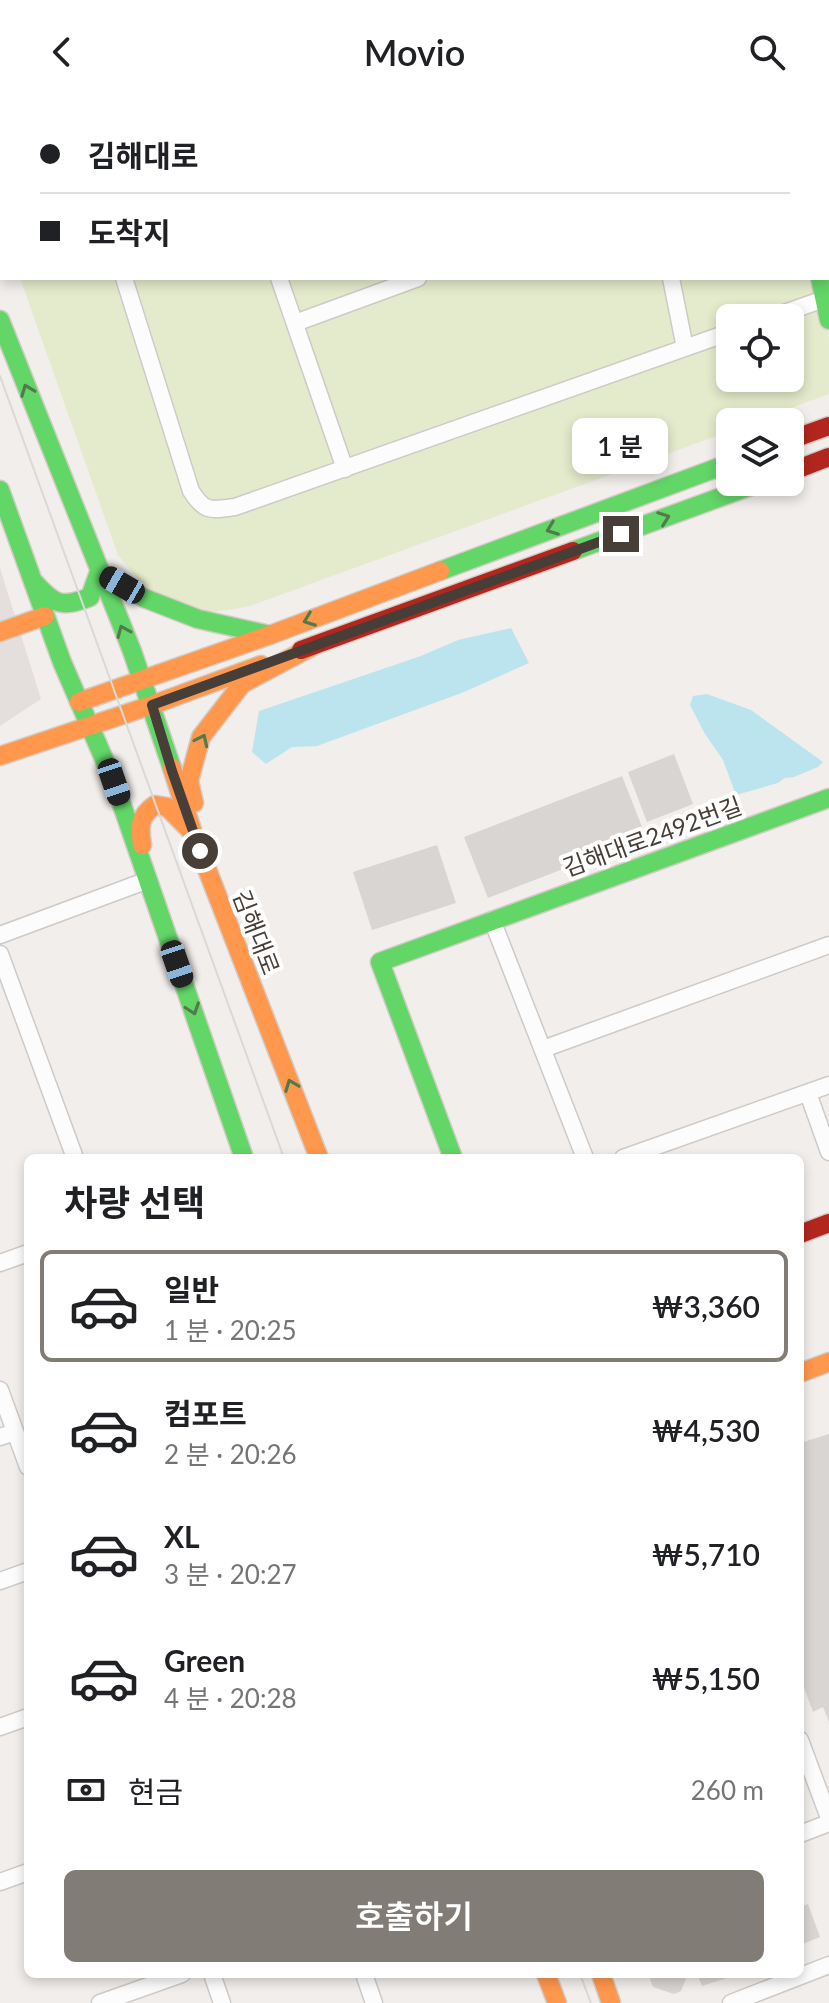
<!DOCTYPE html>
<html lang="ko">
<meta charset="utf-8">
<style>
:root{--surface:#fff;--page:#f2f2f2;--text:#202124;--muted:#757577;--line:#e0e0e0;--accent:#827c76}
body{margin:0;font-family:Lato,"Noto Sans KR",sans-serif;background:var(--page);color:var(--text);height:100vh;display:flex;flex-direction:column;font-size:30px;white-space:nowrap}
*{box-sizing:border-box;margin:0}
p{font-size:26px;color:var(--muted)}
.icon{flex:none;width:44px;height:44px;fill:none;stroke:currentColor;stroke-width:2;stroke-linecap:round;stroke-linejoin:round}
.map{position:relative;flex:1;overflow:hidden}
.details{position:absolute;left:24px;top:1050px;width:780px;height:824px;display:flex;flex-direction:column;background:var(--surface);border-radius:12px;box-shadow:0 4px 12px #0003}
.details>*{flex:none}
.guide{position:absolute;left:0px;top:0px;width:830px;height:176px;box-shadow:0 4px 12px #0003;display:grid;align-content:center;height:176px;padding:0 40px;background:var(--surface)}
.buttons{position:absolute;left:716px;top:200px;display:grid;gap:16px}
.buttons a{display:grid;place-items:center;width:88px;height:88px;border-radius:12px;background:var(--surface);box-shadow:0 4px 12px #0003;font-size:40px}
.end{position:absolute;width:36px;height:36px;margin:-18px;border:10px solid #473e37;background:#fff;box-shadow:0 0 0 4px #fff}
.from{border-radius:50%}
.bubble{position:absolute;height:56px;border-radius:12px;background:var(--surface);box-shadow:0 4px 12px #0003;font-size:26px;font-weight:600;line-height:56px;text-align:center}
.car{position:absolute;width:24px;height:48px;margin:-24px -12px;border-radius:10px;box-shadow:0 0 6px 2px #0007;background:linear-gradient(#222 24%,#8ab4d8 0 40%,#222 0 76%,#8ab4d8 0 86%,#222 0)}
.guide b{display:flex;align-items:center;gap:28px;height:76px;font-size:30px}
.guide b+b{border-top:2px solid var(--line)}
.guide i{width:20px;height:20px;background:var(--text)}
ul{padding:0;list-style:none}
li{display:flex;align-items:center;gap:24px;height:112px;margin:0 16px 12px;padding:0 24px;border:4px solid transparent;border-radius:12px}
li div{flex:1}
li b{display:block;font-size:30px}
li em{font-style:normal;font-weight:600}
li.on{border-color:var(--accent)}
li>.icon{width:72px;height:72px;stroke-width:1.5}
h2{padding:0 40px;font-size:36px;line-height:96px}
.pay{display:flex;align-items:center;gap:20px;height:88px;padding:0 40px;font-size:30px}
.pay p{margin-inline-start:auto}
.cta{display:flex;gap:16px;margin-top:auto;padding:16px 40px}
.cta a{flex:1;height:92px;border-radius:12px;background:var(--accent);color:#fff;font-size:32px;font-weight:600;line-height:92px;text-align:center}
header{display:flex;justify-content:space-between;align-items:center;height:104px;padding:0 40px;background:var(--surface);font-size:36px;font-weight:600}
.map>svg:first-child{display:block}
</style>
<header><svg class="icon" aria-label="back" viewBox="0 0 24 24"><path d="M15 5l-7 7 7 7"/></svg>Movio<svg class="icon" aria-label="search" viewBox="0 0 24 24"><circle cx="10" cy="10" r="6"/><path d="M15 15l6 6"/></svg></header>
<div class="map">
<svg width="829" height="1899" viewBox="0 0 829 1899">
<rect width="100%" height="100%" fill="#f1eeeb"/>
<path fill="#e4dfdc" d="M 0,464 L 41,595 L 0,622 Z"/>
<path fill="#e4ebcc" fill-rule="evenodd" d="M 0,0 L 781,0 L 781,2 L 2,2 L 2,123 L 0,117 Z
M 20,174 L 817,174 L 829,233 L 829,290 L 753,318 L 730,318 L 730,327 L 250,502 C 233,506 203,510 187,506 C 158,498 135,473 118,451 ZM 730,214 L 790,214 L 790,274 L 730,274 Z"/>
<path fill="#bce4ee" d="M 511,524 L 529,559 L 464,588 L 317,642 L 292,643 L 266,660 L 252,648 L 259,607 L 421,552 L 458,536 Z
M 707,590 L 751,606 L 823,658 L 818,663 L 794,673 L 785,674 L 778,679 L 736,691 L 723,656 L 705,630 L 690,601 L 693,592 Z"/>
<path fill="#d9d5d2" d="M 674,650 L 693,700 L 647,718 L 628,668 Z
M 622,672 L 646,733 L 488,794 L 464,733 Z
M 437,741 L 456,799 L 372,826 L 353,768 Z
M 829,1330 L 829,1618 L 823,1603 L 813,1608 L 800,1573 L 800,1339 Z
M 808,1800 L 820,1833 L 800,1841 L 800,1803 Z
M 648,1870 L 686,1870 L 687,1872 L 681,1887 L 674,1890 L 653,1883 Z
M 697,1870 L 736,1870 L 736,1871 L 702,1882 Z"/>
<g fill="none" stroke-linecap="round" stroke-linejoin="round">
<g stroke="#cdcac7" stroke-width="19">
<path id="street" d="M 70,0 L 71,2
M 635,0 L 635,2
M 432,2 L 437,0
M 124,174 L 191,387 C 205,409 211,406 235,403 L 730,228
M 279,174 L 345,365
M 671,174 L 685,244
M 770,214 L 824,195
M 295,219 L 418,174
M 492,816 L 585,1054
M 0,831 L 148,776
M 0,850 L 75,1054
M 543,945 L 829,841
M 808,989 L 829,1048
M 623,1054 L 829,981
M 0,1159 L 28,1149
M 0,1286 L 28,1363
M 0,1333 L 15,1328
M 0,1477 L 28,1467
M 0,1623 L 28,1613
M 800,1636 L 829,1714
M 800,1730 L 829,1719
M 0,1778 L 28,1768
M 212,1870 L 222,1899
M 364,1870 L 374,1899
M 100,1899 L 182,1870
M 731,1899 L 829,1861"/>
</g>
<g stroke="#d2cbc3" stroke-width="21">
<path id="fast" d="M 785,0 L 785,2
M 820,174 L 829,216
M 0,216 L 132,547 L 172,664
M 0,386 L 62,558 L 114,678 L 244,1054
M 573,447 L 762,378
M 440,467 L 730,359
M 35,479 C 55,501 62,504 90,493 L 99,468 L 144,494 L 198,515 L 270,531
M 453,1054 L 380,858 L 829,694"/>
</g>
<g stroke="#d2cbc3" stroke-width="21">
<path id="slow" d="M 0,528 L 45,512
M 79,598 L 270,531 L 440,467
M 0,652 L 152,601 L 261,561
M 172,664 L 193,729 L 319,1054
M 194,699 L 189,677 L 201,633 L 242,580 L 315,541
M 142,741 C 139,723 139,712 155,701 L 167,703 L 191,727
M 800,1269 L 829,1258
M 546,1870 L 557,1899
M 601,1870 L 611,1899"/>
</g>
<g stroke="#d2cbc3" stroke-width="21">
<path id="jam" d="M 790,336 L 829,322
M 790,368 L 829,353
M 301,546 L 573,447
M 800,1130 L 829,1119"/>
</g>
<use href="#street" stroke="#fdfcfc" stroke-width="16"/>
<use href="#fast" stroke="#63d668" stroke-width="18"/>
<use href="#slow" stroke="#ff974d" stroke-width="18"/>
<use href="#jam" stroke="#b3261e" stroke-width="18"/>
<path stroke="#d9d9d8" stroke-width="2" d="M 0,272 L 284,1054
M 580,1870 L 591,1899"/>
</g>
<defs><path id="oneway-chevron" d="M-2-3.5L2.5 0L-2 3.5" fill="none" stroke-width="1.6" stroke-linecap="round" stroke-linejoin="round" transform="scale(2)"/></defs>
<g stroke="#527b4b">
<use href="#oneway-chevron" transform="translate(27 286) rotate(-111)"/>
<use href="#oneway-chevron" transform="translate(664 414) rotate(-20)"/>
<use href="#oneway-chevron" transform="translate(552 425) rotate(159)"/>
<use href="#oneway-chevron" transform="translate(309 516) rotate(159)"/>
<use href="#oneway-chevron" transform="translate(123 527) rotate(-113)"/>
<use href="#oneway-chevron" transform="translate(202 636) rotate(-65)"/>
<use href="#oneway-chevron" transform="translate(193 905) rotate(71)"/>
<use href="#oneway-chevron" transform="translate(291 981) rotate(-111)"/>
</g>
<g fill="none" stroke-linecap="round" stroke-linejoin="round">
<path stroke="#473e37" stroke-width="10" d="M 200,747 L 172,667 L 152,601 L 621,430"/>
</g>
<g text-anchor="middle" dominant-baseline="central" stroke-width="8" stroke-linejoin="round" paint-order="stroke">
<g font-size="24" fill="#473e37" stroke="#fff">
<text transform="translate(652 732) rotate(-20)">김해대로2492번길</text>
<text transform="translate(257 828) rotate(69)">김해대로</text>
</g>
</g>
</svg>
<div class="buttons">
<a><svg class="icon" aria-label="locate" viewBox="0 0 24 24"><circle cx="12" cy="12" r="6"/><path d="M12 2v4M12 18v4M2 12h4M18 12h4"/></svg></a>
<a><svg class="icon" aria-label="layers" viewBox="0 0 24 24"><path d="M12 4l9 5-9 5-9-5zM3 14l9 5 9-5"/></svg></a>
</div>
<i class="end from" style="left:200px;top:747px"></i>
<i class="end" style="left:621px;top:430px"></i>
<div class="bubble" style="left:572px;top:314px;width:96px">1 분</div>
<i class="car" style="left:122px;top:481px;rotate:300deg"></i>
<i class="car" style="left:114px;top:678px;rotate:161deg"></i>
<i class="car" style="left:177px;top:860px;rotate:161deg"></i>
<div class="guide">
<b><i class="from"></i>김해대로</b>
<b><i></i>도착지</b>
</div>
<section class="details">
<h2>차량 선택</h2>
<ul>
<li class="on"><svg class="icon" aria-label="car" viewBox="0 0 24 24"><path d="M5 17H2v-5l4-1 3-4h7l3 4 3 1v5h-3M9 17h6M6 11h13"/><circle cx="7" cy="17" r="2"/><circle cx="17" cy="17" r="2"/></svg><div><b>일반</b><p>1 분 · 20:25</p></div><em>₩3,360</em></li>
<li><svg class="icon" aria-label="car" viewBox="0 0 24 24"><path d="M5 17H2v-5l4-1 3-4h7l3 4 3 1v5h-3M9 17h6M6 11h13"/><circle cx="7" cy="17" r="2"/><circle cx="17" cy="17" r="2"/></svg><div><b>컴포트</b><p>2 분 · 20:26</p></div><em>₩4,530</em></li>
<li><svg class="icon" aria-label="car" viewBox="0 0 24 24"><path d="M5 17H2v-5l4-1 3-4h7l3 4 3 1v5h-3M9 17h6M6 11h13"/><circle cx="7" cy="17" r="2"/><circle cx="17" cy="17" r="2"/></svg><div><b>XL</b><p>3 분 · 20:27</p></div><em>₩5,710</em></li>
<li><svg class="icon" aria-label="car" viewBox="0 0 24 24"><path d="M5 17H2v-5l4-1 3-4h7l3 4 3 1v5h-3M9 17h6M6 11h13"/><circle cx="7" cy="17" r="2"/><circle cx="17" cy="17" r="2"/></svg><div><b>Green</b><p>4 분 · 20:28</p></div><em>₩5,150</em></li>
</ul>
<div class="pay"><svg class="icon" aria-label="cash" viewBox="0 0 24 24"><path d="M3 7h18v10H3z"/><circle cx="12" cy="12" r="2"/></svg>현금<p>260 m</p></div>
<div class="cta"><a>호출하기</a></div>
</section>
</div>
